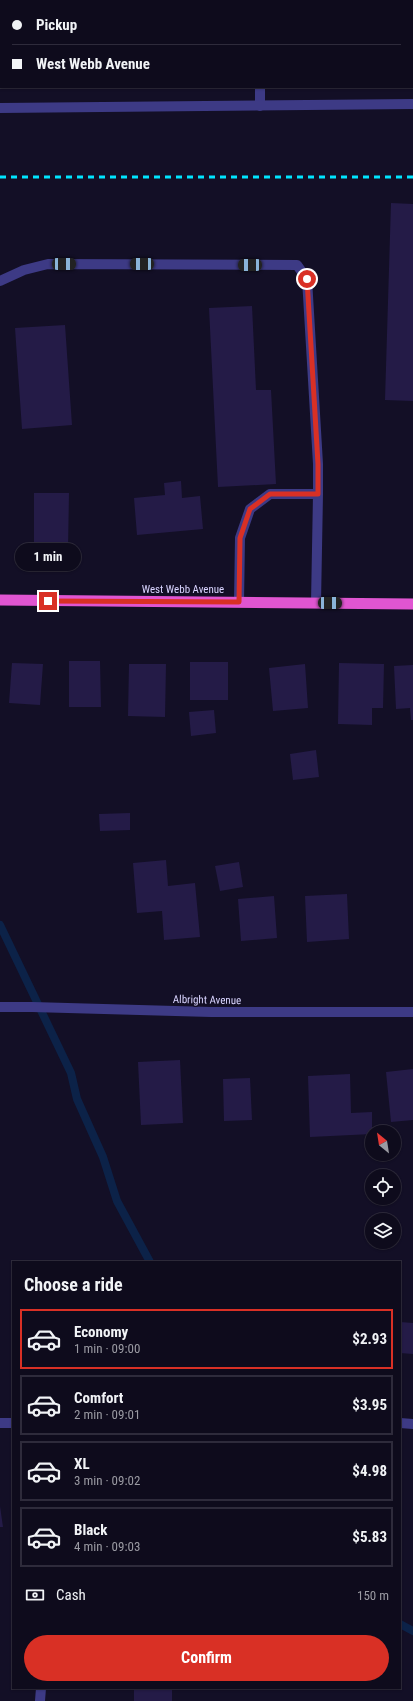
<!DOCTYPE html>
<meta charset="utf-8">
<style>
:root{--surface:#0e0b1c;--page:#1c1929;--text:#f1f3f6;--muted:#9b9ba3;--line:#2e2b3b;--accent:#d93025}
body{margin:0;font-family:"Roboto Condensed",sans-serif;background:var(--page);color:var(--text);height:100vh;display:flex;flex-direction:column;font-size:15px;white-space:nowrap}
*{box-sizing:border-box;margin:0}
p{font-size:13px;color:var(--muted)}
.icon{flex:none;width:22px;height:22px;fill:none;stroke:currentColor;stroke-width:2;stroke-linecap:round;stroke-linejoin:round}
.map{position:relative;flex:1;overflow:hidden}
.sheet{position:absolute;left:12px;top:1261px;width:389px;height:428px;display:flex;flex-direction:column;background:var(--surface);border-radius:0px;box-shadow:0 1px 3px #0004,0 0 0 1px var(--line)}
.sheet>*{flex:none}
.banner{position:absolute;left:0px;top:0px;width:413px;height:88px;box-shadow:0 1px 3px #0004,0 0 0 1px var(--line);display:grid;align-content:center;height:88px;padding:0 12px;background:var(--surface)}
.needle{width:26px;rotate:330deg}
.fabs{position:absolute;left:365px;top:1125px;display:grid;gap:8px}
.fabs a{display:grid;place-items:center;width:36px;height:36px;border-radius:50%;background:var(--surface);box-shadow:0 1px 3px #0004,0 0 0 1px var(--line);font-size:20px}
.end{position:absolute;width:18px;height:18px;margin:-9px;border:5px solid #d93025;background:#fff;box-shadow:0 0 0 2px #fff}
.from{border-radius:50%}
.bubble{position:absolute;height:28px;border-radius:14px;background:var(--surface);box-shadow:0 1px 3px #0004,0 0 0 1px var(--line);font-size:13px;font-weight:700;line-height:28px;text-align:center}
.car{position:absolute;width:12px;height:24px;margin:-12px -6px;border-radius:5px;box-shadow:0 0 3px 1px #0007;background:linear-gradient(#222 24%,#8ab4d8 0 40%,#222 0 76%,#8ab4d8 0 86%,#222 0)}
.banner b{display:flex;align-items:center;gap:14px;height:38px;font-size:15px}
.banner b+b{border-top:1px solid var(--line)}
.banner i{width:10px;height:10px;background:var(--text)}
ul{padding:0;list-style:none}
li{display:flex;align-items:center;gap:12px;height:60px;margin:0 8px 6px;padding:0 4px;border:2px solid var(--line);border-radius:0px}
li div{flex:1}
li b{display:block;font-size:15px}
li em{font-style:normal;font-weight:700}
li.on{border-color:var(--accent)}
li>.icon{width:36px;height:36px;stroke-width:1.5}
h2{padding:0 12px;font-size:18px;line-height:48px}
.pay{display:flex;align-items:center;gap:10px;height:44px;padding:0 12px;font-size:15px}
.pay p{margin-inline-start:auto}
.primary-button{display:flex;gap:8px;margin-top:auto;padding:8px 12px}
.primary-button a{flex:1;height:46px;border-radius:24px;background:var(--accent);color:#fff;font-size:16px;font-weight:700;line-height:46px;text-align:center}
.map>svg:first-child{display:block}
</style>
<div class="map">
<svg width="413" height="1701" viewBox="0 0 413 1701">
<rect width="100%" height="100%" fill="#130f26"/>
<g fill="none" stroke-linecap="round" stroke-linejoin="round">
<path stroke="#0c2248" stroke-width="8" d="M 0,925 L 71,1073 L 77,1099 L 103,1157 L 117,1201 L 150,1262
M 400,1624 L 413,1631"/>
</g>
<path fill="#241b47" d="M 391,203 L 413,204 L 413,401 L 385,400 Z
M 252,306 L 256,390 L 271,390 L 276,484 L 218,487 L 209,308 Z
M 65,325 L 72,425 L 22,429 L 15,328 Z
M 181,481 L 182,498 L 200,496 L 203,529 L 137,535 L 134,498 L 165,495 L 164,483 Z
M 34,493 L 69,493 L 68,549 L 34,549 Z
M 69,661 L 100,661 L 101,707 L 69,707 Z
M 190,662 L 228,662 L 228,700 L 190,700 Z
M 12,663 L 43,664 L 40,705 L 9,703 Z
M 339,663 L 384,664 L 383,708 L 372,708 L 372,725 L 338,724 Z
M 129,664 L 166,664 L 165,717 L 128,716 Z
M 305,664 L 308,708 L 273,711 L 269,668 Z
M 413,665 L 413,720 L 411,720 L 410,708 L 396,709 L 394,666 Z
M 214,710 L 216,733 L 191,736 L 189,712 Z
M 316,750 L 319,777 L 293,780 L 290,754 Z
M 130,813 L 130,830 L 100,831 L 99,814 Z
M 166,860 L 168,886 L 195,883 L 200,937 L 164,940 L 162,911 L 137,913 L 133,863 Z
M 239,862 L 243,887 L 220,891 L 215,866 Z
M 347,894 L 349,939 L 307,942 L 305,896 Z
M 274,896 L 277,938 L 241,941 L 238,899 Z
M 180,1060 L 183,1123 L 141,1125 L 138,1062 Z
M 413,1069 L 413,1120 L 391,1122 L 386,1072 Z
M 350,1074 L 351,1113 L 372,1112 L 372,1134 L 310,1137 L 308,1076 Z
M 250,1078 L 252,1120 L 224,1121 L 223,1079 Z
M 400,1322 L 413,1323 L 413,1354 L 400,1353 Z
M 0,1506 L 3,1527 L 0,1527 Z
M 134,1688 L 172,1688 L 172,1701 L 134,1701 Z"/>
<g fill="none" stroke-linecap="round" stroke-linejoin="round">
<path stroke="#3d3a85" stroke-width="10" d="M 0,281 L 24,270 L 48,264 L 297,265 L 307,279 L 318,464 L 318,494
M 239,602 L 240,538 L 250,509 L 270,494 L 318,494 L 316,603"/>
<path stroke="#3d3a85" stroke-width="10" d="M 260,1 L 260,0
M 260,106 L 260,87
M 0,1007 L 32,1007 L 211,1012 L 413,1012
M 0,1423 L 13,1423
M 400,1423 L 413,1424
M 40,1701 L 41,1688"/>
<path stroke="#3d3a85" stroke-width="10" d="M 0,108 L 413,104"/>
<path stroke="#e055d1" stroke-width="11" d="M 0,600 L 413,604"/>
<path stroke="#00e5ff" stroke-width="3" stroke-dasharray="6 5" stroke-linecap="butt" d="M 0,177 L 413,177"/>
</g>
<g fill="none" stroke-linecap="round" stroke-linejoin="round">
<path stroke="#d93025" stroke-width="5" d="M 48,601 L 239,602 L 240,538 L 250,509 L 270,494 L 318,494 L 318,464 L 307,279"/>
</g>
<g text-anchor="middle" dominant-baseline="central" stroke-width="3" stroke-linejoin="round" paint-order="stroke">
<g font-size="11" fill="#d9d4ff" stroke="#130f26">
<text x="183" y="589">West Webb Avenue</text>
<text transform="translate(207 1000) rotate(1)">Albright Avenue</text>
</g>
</g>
</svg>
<div class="fabs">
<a><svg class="needle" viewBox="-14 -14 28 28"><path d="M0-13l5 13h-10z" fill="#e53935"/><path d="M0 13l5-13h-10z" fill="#9b9ba3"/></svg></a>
<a><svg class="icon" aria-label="locate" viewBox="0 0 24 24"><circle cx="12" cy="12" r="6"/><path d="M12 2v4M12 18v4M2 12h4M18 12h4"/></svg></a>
<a><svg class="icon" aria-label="layers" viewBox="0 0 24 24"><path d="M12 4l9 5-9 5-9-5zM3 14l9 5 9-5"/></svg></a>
</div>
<i class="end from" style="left:307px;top:279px"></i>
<i class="end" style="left:48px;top:601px"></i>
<div class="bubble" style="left:15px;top:543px;width:66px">1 min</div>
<i class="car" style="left:64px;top:264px;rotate:90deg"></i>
<i class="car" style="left:142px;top:264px;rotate:270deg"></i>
<i class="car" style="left:250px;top:265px;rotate:270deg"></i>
<i class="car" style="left:330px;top:603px;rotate:91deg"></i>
<div class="banner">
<b><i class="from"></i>Pickup</b>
<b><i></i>West Webb Avenue</b>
</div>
<section class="sheet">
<h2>Choose a ride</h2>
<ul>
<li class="on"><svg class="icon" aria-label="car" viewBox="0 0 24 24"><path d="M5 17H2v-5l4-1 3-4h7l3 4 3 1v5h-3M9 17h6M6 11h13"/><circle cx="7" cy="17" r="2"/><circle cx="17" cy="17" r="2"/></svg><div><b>Economy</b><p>1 min · 09:00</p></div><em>$2.93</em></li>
<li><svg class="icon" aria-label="car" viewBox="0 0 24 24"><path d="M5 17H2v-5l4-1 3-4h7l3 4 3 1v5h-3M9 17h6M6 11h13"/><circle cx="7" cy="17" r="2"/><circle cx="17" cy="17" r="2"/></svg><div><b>Comfort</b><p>2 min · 09:01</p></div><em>$3.95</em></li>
<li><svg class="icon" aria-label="car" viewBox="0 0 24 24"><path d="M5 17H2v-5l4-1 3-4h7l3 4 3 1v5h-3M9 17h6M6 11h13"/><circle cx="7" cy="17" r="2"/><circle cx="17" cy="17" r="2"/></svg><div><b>XL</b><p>3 min · 09:02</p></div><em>$4.98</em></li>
<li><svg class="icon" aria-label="car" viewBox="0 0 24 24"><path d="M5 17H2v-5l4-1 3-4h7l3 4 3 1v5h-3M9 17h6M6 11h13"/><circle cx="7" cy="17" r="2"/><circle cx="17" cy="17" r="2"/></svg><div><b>Black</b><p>4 min · 09:03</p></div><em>$5.83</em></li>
</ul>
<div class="pay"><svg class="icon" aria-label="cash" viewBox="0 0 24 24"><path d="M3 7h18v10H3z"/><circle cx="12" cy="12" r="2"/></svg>Cash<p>150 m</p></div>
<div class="primary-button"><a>Confirm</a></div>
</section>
</div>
